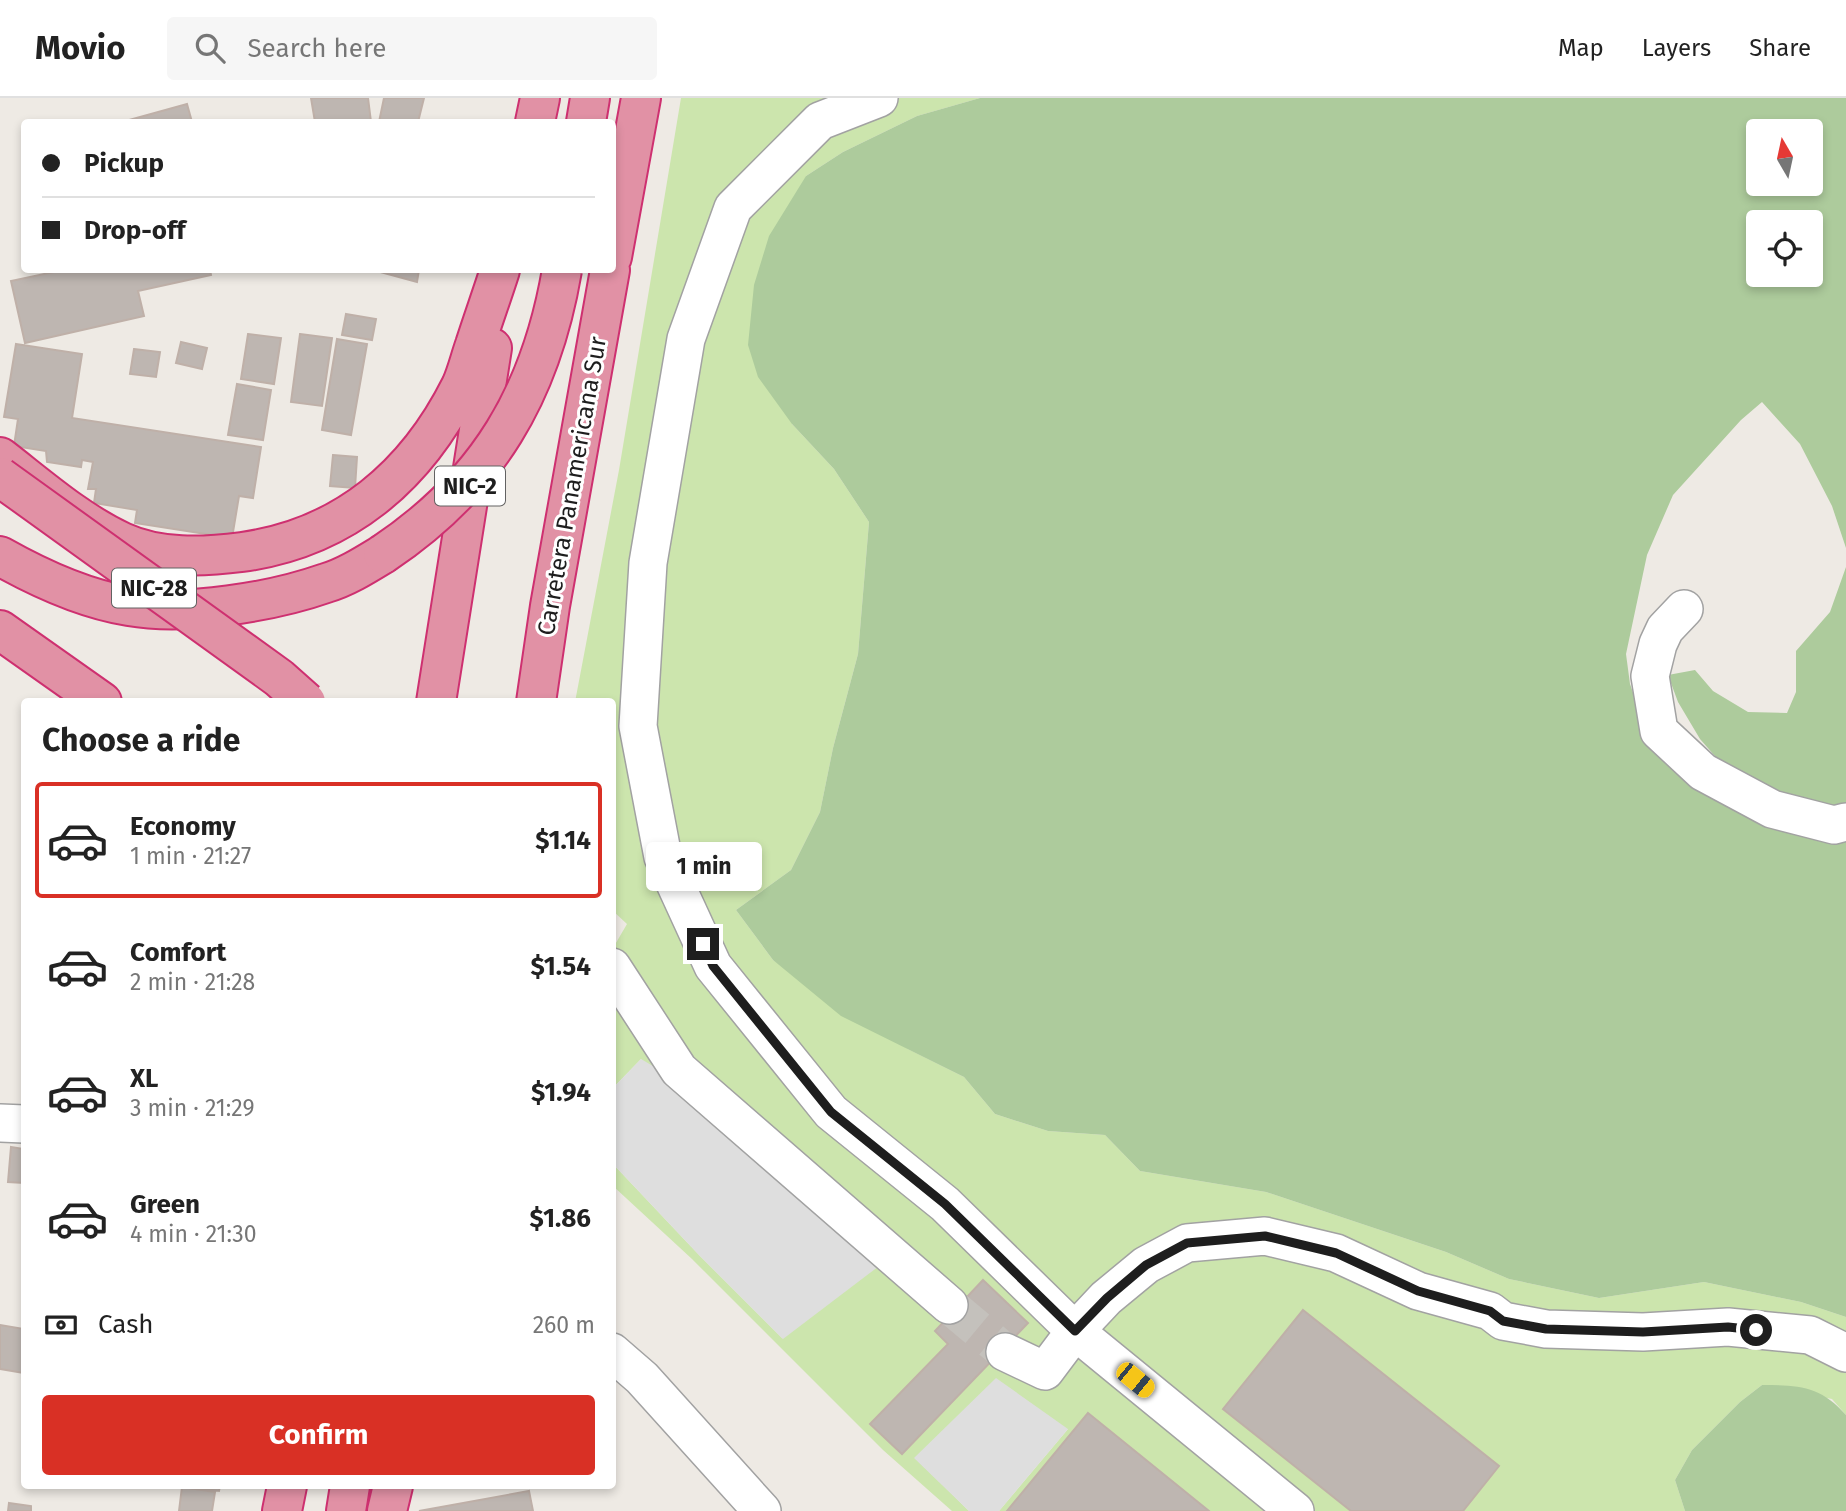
<!DOCTYPE html>
<meta charset="utf-8">
<style>
:root{--surface:#fff;--page:#f6f6f6;--text:#222;--muted:#767676;--line:#e0e0e0;--accent:#d93025}
body{margin:0;font-family:"Fira Sans",sans-serif;background:var(--page);color:var(--text);height:100vh;display:flex;flex-direction:column;font-size:26px;white-space:nowrap}
*{box-sizing:border-box;margin:0}
p{font-size:23px;color:var(--muted)}
.icon{flex:none;width:38px;height:38px;fill:none;stroke:currentColor;stroke-width:2;stroke-linecap:round;stroke-linejoin:round}
.map{position:relative;flex:1;overflow:hidden}
.sheet{position:absolute;left:21px;top:600px;width:595px;height:791px;display:flex;flex-direction:column;background:var(--surface);border-radius:7px;box-shadow:0 4px 10px #0003}
.sheet>*{flex:none}
.guide{position:absolute;left:21px;top:21px;width:595px;height:154px;border-radius:7px;box-shadow:0 4px 10px #0003;display:grid;align-content:center;height:154px;padding:0 21px;background:var(--surface)}
.needle{width:46px;rotate:351deg}
.tools{position:absolute;left:1746px;top:21px;display:grid;gap:14px}
.tools a{display:grid;place-items:center;width:77px;height:77px;border-radius:7px;background:var(--surface);box-shadow:0 4px 10px #0003;font-size:35px}
.end{position:absolute;width:32px;height:32px;margin:-16px;border:9px solid #1e1e1e;background:#fff;box-shadow:0 0 0 4px #fff}
.from{border-radius:50%}
.bubble{position:absolute;height:49px;border-radius:7px;background:var(--surface);box-shadow:0 4px 10px #0003;font-size:23px;font-weight:700;line-height:49px;text-align:center}
.car{position:absolute;width:21px;height:42px;margin:-21px -10px;border-radius:9px;box-shadow:0 0 5px 2px #0007;background:linear-gradient(#f5c518 24%,#345 0 40%,#f5c518 0 76%,#345 0 86%,#f5c518 0)}
.guide b{display:flex;align-items:center;gap:24px;height:66px;font-size:26px}
.guide b+b{border-top:2px solid var(--line)}
.guide i{width:18px;height:18px;background:var(--text)}
ul{padding:0;list-style:none}
li{display:flex;align-items:center;gap:21px;height:116px;margin:0 14px 10px;padding:0 7px;border:4px solid transparent;border-radius:7px}
li div{flex:1}
li b{display:block;font-size:26px}
li em{font-style:normal;font-weight:700}
li.selected{border-color:var(--accent)}
li>.icon{width:63px;height:63px;stroke-width:1.5}
h2{padding:0 21px;font-size:32px;line-height:84px}
.pay{display:flex;align-items:center;gap:18px;height:77px;padding:0 21px;font-size:26px}
.pay p{margin-inline-start:auto}
.action{display:flex;gap:14px;margin-top:auto;padding:14px 21px}
.action a{flex:1;height:80px;border-radius:7px;background:var(--accent);color:#fff;font-size:28px;font-weight:700;line-height:80px;text-align:center}
header{display:flex;align-items:center;gap:42px;box-sizing:border-box;height:98px;padding:0 35px;background:var(--surface);border-bottom:2px solid var(--line)}
header strong{font-size:33px}
nav{display:flex;gap:38px;margin-inline-start:auto;font-size:24px}
.search{width:490px;height:63px;background:var(--page);display:flex;align-items:center;gap:18px;box-sizing:border-box;padding:0 24px;border-radius:7px;color:var(--muted);font-size:26px}
.map>svg:first-child{display:block}
</style>
<header>
<strong>Movio</strong>
<div class="search"><svg class="icon" aria-label="search" viewBox="0 0 24 24"><circle cx="10" cy="10" r="6"/><path d="M15 15l6 6"/></svg>Search here</div>
<nav><a>Map</a><a>Layers</a><a>Share</a></nav>
</header>
<div class="map">
<svg width="1846" height="1413" viewBox="0 0 1846 1413">
<rect width="100%" height="100%" fill="#eeeae4"/>
<path fill="#cce5ad" fill-rule="evenodd" d="M 681,0 L 980,0 L 917,18 L 843,54 L 806,78 L 792,326 L 834,371 L 869,424 L 858,556 L 833,650 L 820,714 L 791,772 L 736,812 L 773,862 L 908,951 L 964,979 L 995,1016 L 1048,1033 L 1105,1037 L 1140,1073 L 1266,1094 L 1446,1154 L 1509,1181 L 1599,1200 L 1704,1184 L 1801,1204 L 1846,1219 L 1846,1317 L 1832,1301 L 1762,1287 L 1740,1304 L 1692,1352 L 1675,1382 L 1685,1413 L 1463,1413 L 1499,1368 L 1303,1212 L 1223,1311 L 1351,1413 L 1209,1413 L 1088,1315 L 1007,1413 L 999,1413 L 1068,1331 L 915,1360 L 969,1413 L 952,1413 L 883,1352 L 692,1161 L 613,1088 L 613,1066 L 699,1157 L 783,1241 L 641,961 L 613,990 L 613,850 L 627,826 L 613,813 L 612,604 L 575,604 L 619,372 ZM 983,1183 L 1028,1225 L 902,1356 L 871,1326 L 948,1246 L 935,1233 Z"/>
<path fill="#adcb9c" fill-rule="evenodd" d="M 980,0 L 1846,0 L 1846,450 L 1832,408 L 1800,346 L 1762,304 L 1741,322 L 1673,397 L 1647,457 L 1626,556 L 1630,586 L 1647,635 L 1832,726 L 1797,698 L 1768,690 L 1721,665 L 1700,641 L 1678,604 L 1668,577 L 1695,572 L 1713,593 L 1748,614 L 1787,615 L 1796,594 L 1796,553 L 1830,514 L 1846,469 L 1846,1219 L 1801,1204 L 1704,1184 L 1599,1200 L 1509,1181 L 1446,1154 L 1266,1094 L 1140,1073 L 1105,1037 L 1048,1033 L 995,1016 L 964,979 L 841,918 L 773,862 L 736,812 L 791,772 L 820,714 L 833,650 L 858,556 L 869,424 L 834,371 L 792,326 L 758,279 L 748,247 L 754,187 L 769,138 L 806,78 L 843,54 L 917,18 ZM 1759,33 L 1811,33 L 1811,86 L 1759,86 ZM 1759,124 L 1811,124 L 1811,177 L 1759,177 Z
M 1762,1287 C 1799,1287 1821,1288 1846,1317 L 1846,1413 L 1685,1413 L 1675,1382 L 1692,1352 L 1740,1304 Z"/>
<path fill="#dedede" d="M 641,961 L 680,984 L 883,1165 L 783,1241 L 699,1157 L 613,1066 L 613,990 Z
M 996,1280 L 1068,1331 L 999,1413 L 969,1413 L 914,1360 Z"/>
<path fill="#beb6b1" stroke="#bfb0a8" stroke-width="2" d="M 311,0 L 368,0 L 371,24 L 315,24 Z
M 384,0 L 424,0 L 418,24 L 379,24 Z
M 187,6 L 192,24 L 122,24 Z
M 63,172 L 210,172 L 211,177 L 138,193 L 144,218 L 25,245 L 11,183 Z
M 373,172 L 419,172 L 417,184 Z
M 346,216 L 376,221 L 372,242 L 342,237 Z
M 248,236 L 281,240 L 274,286 L 241,281 Z
M 300,236 L 332,240 L 322,308 L 291,304 Z
M 337,241 L 367,246 L 351,337 L 322,332 Z
M 181,244 L 207,250 L 202,271 L 176,265 Z
M 16,246 L 82,256 L 72,320 L 261,349 L 253,400 L 239,398 L 232,440 L 135,425 L 137,412 L 94,405 L 96,391 L 88,391 L 93,364 L 82,362 L 81,369 L 47,364 L 46,353 L 14,348 L 18,321 L 4,319 Z
M 134,251 L 160,254 L 156,279 L 130,276 Z
M 237,286 L 271,292 L 263,342 L 228,337 Z
M 333,357 L 357,359 L 355,390 L 330,388 Z
M 11,1049 L 24,1051 L 24,1085 L 8,1084 Z
M 983,1182 L 1028,1225 L 902,1356 L 870,1326 L 948,1246 L 935,1233 Z
M 1303,1212 L 1499,1368 L 1463,1413 L 1351,1413 L 1223,1311 Z
M 0,1227 L 24,1231 L 24,1275 L 0,1271 Z
M 1088,1315 L 1209,1413 L 1007,1413 Z
M 183,1388 L 220,1388 L 219,1393 Z
M 182,1389 L 215,1394 L 212,1413 L 179,1413 Z
M 529,1393 L 533,1413 L 419,1413 Z
M 9,1405 L 31,1408 L 31,1413 L 8,1413 Z"/>
<g fill="none" stroke-linecap="round" stroke-linejoin="round">
<path stroke="#c4c1bc" stroke-width="37" stroke-dasharray="37 18" stroke-linecap="butt" d="M 949,1207 L 1005,1254"/>
<g stroke="#a2a2a2" stroke-width="40">
<path id="minor" d="M 879,0 L 820,23 L 733,110 L 686,241 L 648,465 L 638,628 L 663,759 L 713,868 L 831,1014 L 945,1106 L 1075,1233 L 1295,1413
M 1684,511 L 1665,531 L 1658,546 L 1650,578 L 1659,633 L 1703,674 L 1772,711 L 1834,727 L 1846,724
M 612,869 L 679,972 L 949,1207
M 0,1025 L 24,1026
M 612,1254 L 642,1280 L 762,1413
M 1005,1254 L 1045,1273 L 1075,1233 L 1106,1200 L 1146,1167 L 1187,1145 L 1265,1138 L 1336,1155 L 1418,1193 L 1490,1213 L 1503,1223 L 1546,1231 L 1643,1234 L 1728,1229 L 1810,1237 L 1846,1255"/>
</g>
<g stroke="#ce3070" stroke-width="42">
<path id="highway" d="M 535,24 L 540,0
M 586,24 L 590,0
M 612,159 L 641,0
M 0,359 C 39,389 77,423 122,444 C 159,461 203,459 242,454 C 344,440 416,378 461,288 C 467,275 470,261 475,247 C 483,222 492,197 500,172
M 0,458 C 39,480 85,501 129,508 C 186,518 272,504 326,485 C 346,479 365,467 383,456
M 0,532 L 102,604
M 436,604 L 492,250
M 536,604 L 550,508 L 610,172
M 282,1413 L 287,1388
M 346,1413 L 350,1388
M 387,1413 L 393,1388"/>
</g>
<use href="#minor" stroke="#fff" stroke-width="37"/>
<use href="#highway" stroke="#e191a5" stroke-width="38"/>
<g stroke="#ce3070" stroke-width="42" stroke-linecap="butt">
<path id="highway-bridge" d="M 0,379 L 279,580 L 306,604
M 383,456 C 488,386 541,295 562,172"/>
</g>
<use href="#highway-bridge" stroke="#e191a5" stroke-width="38"/>
</g>
<g fill="none" stroke-linecap="round" stroke-linejoin="round">
<path stroke="#1e1e1e" stroke-width="9" d="M 703,846 L 713,868 L 831,1014 L 945,1106 L 1075,1233 L 1107,1200 L 1146,1167 L 1187,1145 L 1265,1138 L 1336,1155 L 1418,1193 L 1490,1213 L 1503,1223 L 1546,1231 L 1643,1234 L 1728,1229 L 1756,1232"/>
</g>
<g text-anchor="middle" dominant-baseline="central" stroke-width="6" stroke-linejoin="round" paint-order="stroke">
<g fill="#fff" stroke="#626262" stroke-width="2">
<rect x="435" y="368.5" width="70" height="39" rx="5"/>
<rect x="112" y="470.5" width="84" height="39" rx="5"/>
</g>
<g font-size="23" font-weight="bold" fill="#1e1e1e">
<text x="470" y="388">NIC-2</text>
<text x="154" y="490">NIC-28</text>
</g>
<g font-size="24" fill="#1e1e1e" stroke="#fff">
<text transform="translate(572 388) rotate(-80)">Carretera Panamericana Sur</text>
</g>
</g>
</svg>
<div class="tools">
<a><svg class="needle" viewBox="-14 -14 28 28"><path d="M0-13l5 13h-10z" fill="#e53935"/><path d="M0 13l5-13h-10z" fill="#767676"/></svg></a>
<a><svg class="icon" aria-label="locate" viewBox="0 0 24 24"><circle cx="12" cy="12" r="6"/><path d="M12 2v4M12 18v4M2 12h4M18 12h4"/></svg></a>
</div>
<i class="end from" style="left:1756px;top:1232px"></i>
<i class="end" style="left:703px;top:846px"></i>
<div class="bubble" style="left:646px;top:744px;width:116px">1 min</div>
<i class="car" style="left:1135px;top:1282px;rotate:129deg"></i>
<div class="guide">
<b><i class="from"></i>Pickup</b>
<b><i></i>Drop-off</b>
</div>
<section class="sheet">
<h2>Choose a ride</h2>
<ul>
<li class="selected"><svg class="icon" aria-label="car" viewBox="0 0 24 24"><path d="M5 17H2v-5l4-1 3-4h7l3 4 3 1v5h-3M9 17h6M6 11h13"/><circle cx="7" cy="17" r="2"/><circle cx="17" cy="17" r="2"/></svg><div><b>Economy</b><p>1 min · 21:27</p></div><em>$1.14</em></li>
<li><svg class="icon" aria-label="car" viewBox="0 0 24 24"><path d="M5 17H2v-5l4-1 3-4h7l3 4 3 1v5h-3M9 17h6M6 11h13"/><circle cx="7" cy="17" r="2"/><circle cx="17" cy="17" r="2"/></svg><div><b>Comfort</b><p>2 min · 21:28</p></div><em>$1.54</em></li>
<li><svg class="icon" aria-label="car" viewBox="0 0 24 24"><path d="M5 17H2v-5l4-1 3-4h7l3 4 3 1v5h-3M9 17h6M6 11h13"/><circle cx="7" cy="17" r="2"/><circle cx="17" cy="17" r="2"/></svg><div><b>XL</b><p>3 min · 21:29</p></div><em>$1.94</em></li>
<li><svg class="icon" aria-label="car" viewBox="0 0 24 24"><path d="M5 17H2v-5l4-1 3-4h7l3 4 3 1v5h-3M9 17h6M6 11h13"/><circle cx="7" cy="17" r="2"/><circle cx="17" cy="17" r="2"/></svg><div><b>Green</b><p>4 min · 21:30</p></div><em>$1.86</em></li>
</ul>
<div class="pay"><svg class="icon" aria-label="cash" viewBox="0 0 24 24"><path d="M3 7h18v10H3z"/><circle cx="12" cy="12" r="2"/></svg>Cash<p>260 m</p></div>
<div class="action"><a>Confirm</a></div>
</section>
</div>
